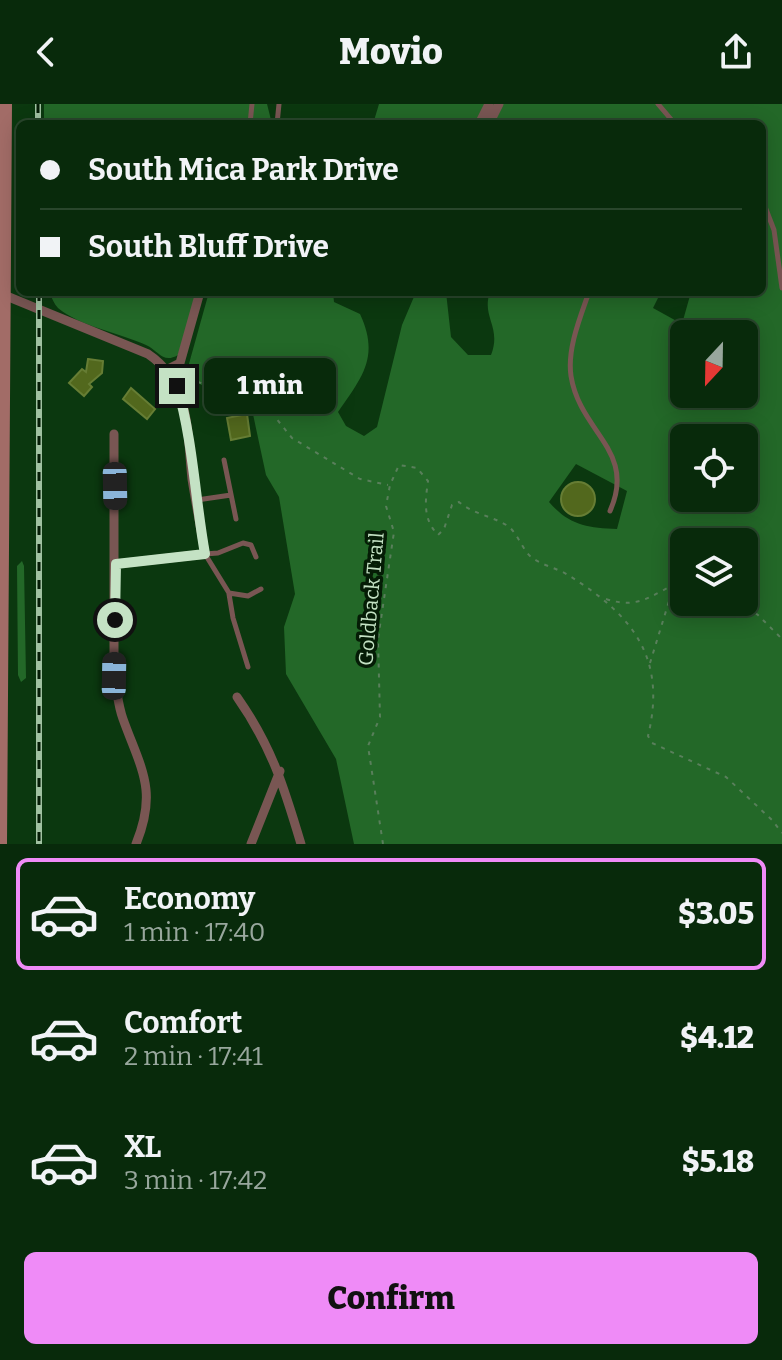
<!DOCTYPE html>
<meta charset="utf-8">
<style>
:root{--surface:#082a0b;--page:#113214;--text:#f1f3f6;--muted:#98a79d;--line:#29462c;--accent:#ef8bf7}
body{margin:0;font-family:Bitter,serif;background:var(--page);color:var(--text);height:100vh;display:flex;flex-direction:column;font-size:30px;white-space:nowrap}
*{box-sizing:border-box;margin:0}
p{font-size:26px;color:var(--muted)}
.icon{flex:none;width:44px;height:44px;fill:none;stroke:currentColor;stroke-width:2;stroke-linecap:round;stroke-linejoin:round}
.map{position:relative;height:740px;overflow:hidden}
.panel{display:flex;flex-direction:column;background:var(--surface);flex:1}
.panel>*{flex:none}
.top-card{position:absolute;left:16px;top:16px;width:750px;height:176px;border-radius:12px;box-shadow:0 4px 20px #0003,0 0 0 2px var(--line);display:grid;align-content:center;height:176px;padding:0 24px;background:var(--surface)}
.needle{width:52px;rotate:202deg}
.fabs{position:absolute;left:670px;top:216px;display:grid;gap:16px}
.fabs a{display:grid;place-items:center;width:88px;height:88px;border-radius:12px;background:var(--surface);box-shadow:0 4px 20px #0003,0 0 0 2px var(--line);font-size:40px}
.end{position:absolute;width:36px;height:36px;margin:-18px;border:10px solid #c4e2c4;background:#111;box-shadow:0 0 0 4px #111}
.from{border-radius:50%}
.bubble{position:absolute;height:56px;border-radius:12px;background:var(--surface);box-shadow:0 4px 20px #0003,0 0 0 2px var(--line);font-size:26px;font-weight:800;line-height:56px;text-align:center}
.car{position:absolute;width:24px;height:48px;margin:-24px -12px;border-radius:10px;box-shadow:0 0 6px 2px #0007;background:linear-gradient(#222 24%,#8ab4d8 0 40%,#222 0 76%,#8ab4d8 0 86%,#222 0)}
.top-card b{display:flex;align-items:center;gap:28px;height:76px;font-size:30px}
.top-card b+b{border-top:2px solid var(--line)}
.top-card i{width:20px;height:20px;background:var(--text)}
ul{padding:14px 0 0;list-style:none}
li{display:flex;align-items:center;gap:24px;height:112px;margin:0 16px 12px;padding:0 8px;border:4px solid transparent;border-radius:12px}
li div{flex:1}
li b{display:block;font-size:30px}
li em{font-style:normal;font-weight:800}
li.current{border-color:var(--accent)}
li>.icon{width:72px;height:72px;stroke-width:1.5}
.action{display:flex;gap:16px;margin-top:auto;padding:16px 24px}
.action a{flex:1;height:92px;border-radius:12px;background:var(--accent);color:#111;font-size:32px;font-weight:800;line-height:92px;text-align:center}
header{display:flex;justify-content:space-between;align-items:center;height:104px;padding:0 24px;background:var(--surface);font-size:36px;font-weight:800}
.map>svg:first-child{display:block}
</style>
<header><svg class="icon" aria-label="back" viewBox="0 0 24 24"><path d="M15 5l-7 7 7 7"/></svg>Movio<svg class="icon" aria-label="share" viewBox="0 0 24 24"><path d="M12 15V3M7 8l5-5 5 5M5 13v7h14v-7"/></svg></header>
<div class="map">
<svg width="782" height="740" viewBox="0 0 782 740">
<rect width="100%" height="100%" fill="#0b380f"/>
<path fill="#236828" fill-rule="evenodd" d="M 44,0 L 267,0 L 272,20 L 44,20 Z
M 379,0 L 485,0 L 475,20 L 373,20 Z
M 492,0 L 782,0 L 782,740 L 354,740 L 336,655 L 286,570 L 284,523 L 295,490 L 279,393 L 266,371 L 251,301 L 185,274 L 209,188 L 333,188 L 334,198 L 360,210 C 380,253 362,273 338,308 L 346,322 L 364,332 L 377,323 L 402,221 L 416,188 L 446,188 L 451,233 L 468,251 L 491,251 C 502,223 481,213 490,188 L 661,188 L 653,204 L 682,220 L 691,188 L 762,188 L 762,20 L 481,20 ZM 684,230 L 744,230 L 744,290 L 684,290 ZM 684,334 L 744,334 L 744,394 L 684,394 ZM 576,360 L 627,387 L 617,425 C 587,424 569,421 549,398 ZM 684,438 L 744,438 L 744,498 L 684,498 Z
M 49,188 L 197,188 L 178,251 C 163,260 159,247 146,241 C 120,229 79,222 58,204 C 54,200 52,194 49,188 Z
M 22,457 L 24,462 L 26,574 L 21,578 L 18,571 L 17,462 Z"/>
<path fill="#52681d" stroke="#667d34" stroke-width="2" d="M 88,255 L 103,257 L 102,269 L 89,280 L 92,283 L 84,292 L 69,279 L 82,265 L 86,268 Z
M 131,284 L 155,305 L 147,315 L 123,295 Z
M 247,310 L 250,332 L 231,336 L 227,314 Z
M561 395a17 17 0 1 1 34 0a17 17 0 1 1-34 0Z"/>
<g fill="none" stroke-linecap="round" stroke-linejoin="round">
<path stroke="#597f5b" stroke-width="2" stroke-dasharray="4 6" stroke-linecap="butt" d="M 179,270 L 271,308 L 292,334 L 360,375 L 388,381
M 606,495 C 642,507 654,487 684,477
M 739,498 L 758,511 L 782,535
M 650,559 L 674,481
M 383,740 L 368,642 L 380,613 L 378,535 L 394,428 L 386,402 L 390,381 L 399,361 L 417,364 L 428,377 C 425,399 423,415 438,431 L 444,425 L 452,401 L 459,398 C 473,410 492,412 508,422 C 518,430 521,443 530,452 C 540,461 557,464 568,471 C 633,511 667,554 648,632 L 652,639 L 726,673 L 772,716 L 782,729"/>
<path stroke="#795653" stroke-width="5" d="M 658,0 L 675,20
M 250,20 L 252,0
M 277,20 L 279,0
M 762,95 L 774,126 L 782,184
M 589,188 C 580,214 567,245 571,272 C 580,329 637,346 610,407
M 224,356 L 236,415
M 197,396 L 231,391
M 256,453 L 251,441 L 243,439 L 218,449 L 205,450 L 229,489 L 248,492 L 261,485
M 229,490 L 233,514 L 248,563"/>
<path stroke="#795653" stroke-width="9" d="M 479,20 L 489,0
M 489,20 L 499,0
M 4,191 L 148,250 C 191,279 187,329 192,375 C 196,400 201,425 205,450 L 116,460
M 166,266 L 180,259 L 200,188
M 114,330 L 114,572 C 117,586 118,602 123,615 C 141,665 158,686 136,740
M 237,593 C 272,643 284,683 301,740
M 251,740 L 280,667"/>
<path stroke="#a26c67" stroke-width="14" d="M 0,740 L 5,0"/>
<g stroke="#a0c1a1" stroke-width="6">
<path id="rail" d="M 38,0 L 38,20
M 39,188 L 39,740"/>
</g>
<use href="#rail" stroke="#051c06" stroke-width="3" stroke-dasharray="9" stroke-linecap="butt"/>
</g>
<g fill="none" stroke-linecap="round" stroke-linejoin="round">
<path stroke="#c4e2c4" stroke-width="10" d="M 115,516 L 116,460 L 205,450 C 195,394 193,336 177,282"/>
</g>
<g text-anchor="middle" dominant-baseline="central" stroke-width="7" stroke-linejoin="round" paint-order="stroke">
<g font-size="20" fill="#c4e2c4" stroke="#051c06">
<text transform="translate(371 495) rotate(-85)">Goldback Trail</text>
</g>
</g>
</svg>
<div class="fabs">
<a><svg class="needle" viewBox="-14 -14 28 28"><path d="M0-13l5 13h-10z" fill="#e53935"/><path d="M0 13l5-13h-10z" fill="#98a79d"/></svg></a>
<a><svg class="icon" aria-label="locate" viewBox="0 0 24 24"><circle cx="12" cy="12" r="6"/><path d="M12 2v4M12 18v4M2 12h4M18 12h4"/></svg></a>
<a><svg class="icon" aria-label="layers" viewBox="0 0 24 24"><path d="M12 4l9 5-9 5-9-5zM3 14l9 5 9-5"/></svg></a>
</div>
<i class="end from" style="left:115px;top:516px"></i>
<i class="end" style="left:177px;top:282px"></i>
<div class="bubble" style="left:204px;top:254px;width:132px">1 min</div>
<i class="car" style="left:115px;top:382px;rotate:179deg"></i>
<i class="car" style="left:114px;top:572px;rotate:1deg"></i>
<div class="top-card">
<b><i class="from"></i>South Mica Park Drive</b>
<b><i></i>South Bluff Drive</b>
</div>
</div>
<section class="panel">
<ul>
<li class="current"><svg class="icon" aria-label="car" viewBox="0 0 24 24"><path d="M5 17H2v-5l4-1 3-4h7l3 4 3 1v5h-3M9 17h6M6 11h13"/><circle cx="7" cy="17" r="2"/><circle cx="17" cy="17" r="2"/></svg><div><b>Economy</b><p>1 min · 17:40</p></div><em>$3.05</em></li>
<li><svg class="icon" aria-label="car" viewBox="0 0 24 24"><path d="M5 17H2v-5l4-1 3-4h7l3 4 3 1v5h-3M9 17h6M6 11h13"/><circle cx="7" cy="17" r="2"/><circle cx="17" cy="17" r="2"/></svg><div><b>Comfort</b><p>2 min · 17:41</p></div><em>$4.12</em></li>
<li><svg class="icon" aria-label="car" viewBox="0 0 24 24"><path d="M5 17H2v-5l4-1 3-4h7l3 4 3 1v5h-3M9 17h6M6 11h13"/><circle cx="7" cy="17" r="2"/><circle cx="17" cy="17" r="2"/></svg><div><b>XL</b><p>3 min · 17:42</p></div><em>$5.18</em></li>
</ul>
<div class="action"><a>Confirm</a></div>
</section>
